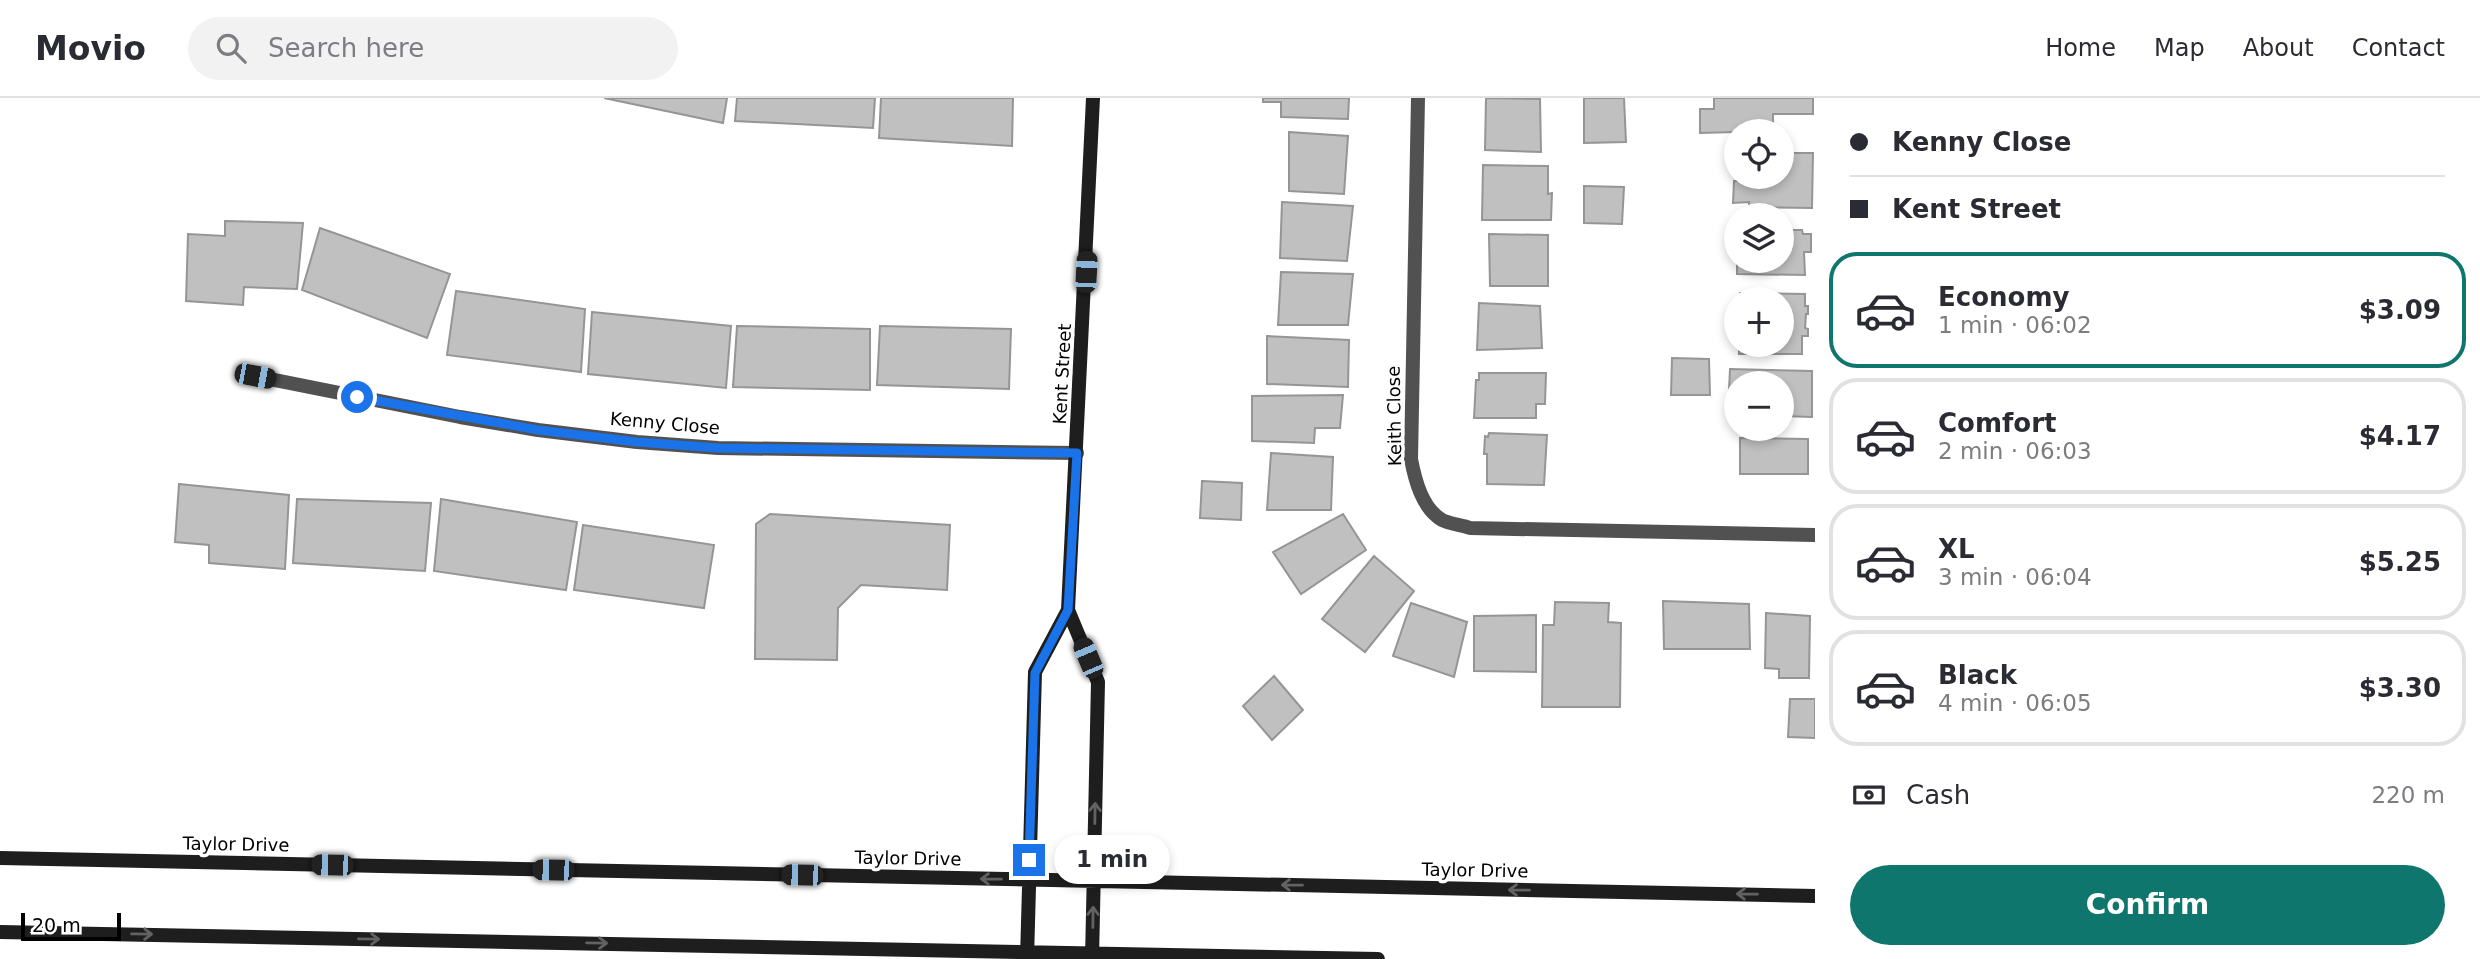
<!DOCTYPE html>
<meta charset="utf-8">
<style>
:root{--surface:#fff;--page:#f2f2f3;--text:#2b2b33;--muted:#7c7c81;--line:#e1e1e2;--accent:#0f766e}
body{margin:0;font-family:"DejaVu Sans",sans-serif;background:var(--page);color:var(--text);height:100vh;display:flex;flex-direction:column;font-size:26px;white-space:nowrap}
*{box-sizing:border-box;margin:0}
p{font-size:23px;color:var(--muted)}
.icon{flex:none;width:38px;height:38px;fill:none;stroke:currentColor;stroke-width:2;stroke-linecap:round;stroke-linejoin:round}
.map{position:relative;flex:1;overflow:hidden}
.sheet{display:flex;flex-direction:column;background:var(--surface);width:665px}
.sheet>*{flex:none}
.guide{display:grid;align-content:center;height:154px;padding:0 35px;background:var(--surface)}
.tools{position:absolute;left:1724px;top:21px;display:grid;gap:14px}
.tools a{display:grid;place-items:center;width:70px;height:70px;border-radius:50%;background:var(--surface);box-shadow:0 4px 10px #0003;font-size:35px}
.scale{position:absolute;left:21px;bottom:18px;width:100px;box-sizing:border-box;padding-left:7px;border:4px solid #000;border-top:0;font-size:19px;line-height:24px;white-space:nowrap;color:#000;-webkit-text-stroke:5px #fff;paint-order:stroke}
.end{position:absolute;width:32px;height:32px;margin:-16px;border:9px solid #1a73e8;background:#fff;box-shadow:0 0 0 4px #fff}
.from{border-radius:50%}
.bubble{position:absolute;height:49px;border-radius:24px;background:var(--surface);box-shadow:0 4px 10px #0003;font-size:23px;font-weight:600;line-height:49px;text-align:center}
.car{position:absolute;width:21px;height:42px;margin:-21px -10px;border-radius:9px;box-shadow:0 0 5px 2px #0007;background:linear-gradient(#222 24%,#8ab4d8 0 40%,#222 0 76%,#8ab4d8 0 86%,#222 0)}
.guide b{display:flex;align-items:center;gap:24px;height:66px;font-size:26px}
.guide b+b{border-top:2px solid var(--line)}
.guide i{width:18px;height:18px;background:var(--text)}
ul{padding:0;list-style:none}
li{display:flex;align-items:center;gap:21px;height:116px;margin:0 14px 10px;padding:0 21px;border:4px solid var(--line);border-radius:28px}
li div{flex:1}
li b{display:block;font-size:26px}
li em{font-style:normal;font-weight:600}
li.on{border-color:var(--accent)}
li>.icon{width:63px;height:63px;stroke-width:1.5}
.pay{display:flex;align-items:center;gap:18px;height:77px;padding:0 35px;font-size:26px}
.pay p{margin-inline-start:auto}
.button{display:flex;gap:14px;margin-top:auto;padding:14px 35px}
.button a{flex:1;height:80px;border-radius:42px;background:var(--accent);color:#fff;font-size:28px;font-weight:600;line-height:80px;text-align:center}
header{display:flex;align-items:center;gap:42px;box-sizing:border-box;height:98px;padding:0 35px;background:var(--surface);border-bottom:2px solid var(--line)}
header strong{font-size:33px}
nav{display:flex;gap:38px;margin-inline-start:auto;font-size:24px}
.search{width:490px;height:63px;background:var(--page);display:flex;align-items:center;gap:18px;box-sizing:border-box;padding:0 24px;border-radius:38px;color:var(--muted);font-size:26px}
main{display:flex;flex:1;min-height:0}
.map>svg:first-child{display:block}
</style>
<header>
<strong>Movio</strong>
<div class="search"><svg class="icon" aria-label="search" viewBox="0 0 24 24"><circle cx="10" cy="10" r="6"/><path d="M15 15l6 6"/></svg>Search here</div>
<nav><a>Home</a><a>Map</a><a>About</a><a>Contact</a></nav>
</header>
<main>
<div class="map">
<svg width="1815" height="861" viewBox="0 0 1815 861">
<rect width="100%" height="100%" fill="#fff"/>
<path fill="#c0c0c0" stroke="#959595" stroke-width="2" d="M 604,0 L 727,0 L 723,25 Z
M 737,0 L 875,0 L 873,30 L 735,23 Z
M 881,0 L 1013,0 L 1012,48 L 879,40 Z
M 1263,0 L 1349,0 L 1348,21 L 1281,19 L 1281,4 L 1263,4 Z
M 1486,0 L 1540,1 L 1541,54 L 1485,52 Z
M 1584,0 L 1624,0 L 1626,44 L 1584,45 Z
M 1714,0 L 1813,0 L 1813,16 L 1773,16 L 1773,33 L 1700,35 L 1700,11 L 1714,11 Z
M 1289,34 L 1348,38 L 1344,96 L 1289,93 Z
M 1782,55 L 1813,55 L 1812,110 L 1749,109 L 1749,104 L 1733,105 L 1734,83 L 1750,83 L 1750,79 L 1782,79 Z
M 1483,67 L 1548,68 L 1548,96 L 1552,95 L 1551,122 L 1482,122 Z
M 1584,88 L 1624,89 L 1622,126 L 1584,125 Z
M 1282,104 L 1353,108 L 1347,163 L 1280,160 Z
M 225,123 L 303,125 L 297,191 L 244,189 L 243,207 L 186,203 L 188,136 L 225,138 Z
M 320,130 L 450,176 L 427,240 L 302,192 Z
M 1782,132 L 1802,132 L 1803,136 L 1811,136 L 1811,154 L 1804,154 L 1805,177 L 1737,176 L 1737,163 L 1782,163 Z
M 1489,136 L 1548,137 L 1548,188 L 1490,188 Z
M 1281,174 L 1353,176 L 1348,227 L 1278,227 Z
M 456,193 L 585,211 L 581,274 L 447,257 Z
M 1740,195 L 1805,196 L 1805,208 L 1808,208 L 1808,216 L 1806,216 L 1805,230 L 1808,231 L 1808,238 L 1802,238 L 1802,256 L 1739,256 L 1739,247 L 1782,247 L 1782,201 L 1740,201 Z
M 1479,205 L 1540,208 L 1542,250 L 1477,252 Z
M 592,214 L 731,228 L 726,290 L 588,276 Z
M 737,228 L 870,231 L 870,292 L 733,289 Z
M 880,228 L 1011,231 L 1009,291 L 877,287 Z
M 1267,238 L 1349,242 L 1348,289 L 1267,286 Z
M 1672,260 L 1709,261 L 1710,297 L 1671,297 Z
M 1730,271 L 1812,273 L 1812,319 L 1782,318 L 1782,285 L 1736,285 L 1736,292 L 1729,292 Z
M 1479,275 L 1546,275 L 1545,306 L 1536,306 L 1536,320 L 1474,320 L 1476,282 L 1479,282 Z
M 1343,297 L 1340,330 L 1315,330 L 1314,345 L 1252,343 L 1252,298 Z
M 1489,335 L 1547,337 L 1544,387 L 1487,386 L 1487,356 L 1484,356 L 1485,338 L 1488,339 Z
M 1740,340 L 1808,341 L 1808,376 L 1740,376 Z
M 1271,355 L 1333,359 L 1331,412 L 1267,412 Z
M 1202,383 L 1242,385 L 1241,422 L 1200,420 Z
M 179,386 L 289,397 L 285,471 L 209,465 L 209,447 L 175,444 Z
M 297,401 L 431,405 L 425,473 L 293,465 Z
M 441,401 L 577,424 L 566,492 L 434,473 Z
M 770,416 L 950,427 L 947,492 L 861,487 L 838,510 L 837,562 L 755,561 L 756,426 Z
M 1343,416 L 1366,452 L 1301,496 L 1273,454 Z
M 583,427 L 714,447 L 704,510 L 574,492 Z
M 1374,458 L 1414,493 L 1365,554 L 1322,521 Z
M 1663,503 L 1749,506 L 1750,551 L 1664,551 Z
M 1555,504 L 1609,505 L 1608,524 L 1621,525 L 1620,609 L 1542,609 L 1543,527 L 1554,527 Z
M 1411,505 L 1467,524 L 1454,579 L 1393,558 Z
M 1766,515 L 1810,518 L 1809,580 L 1779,580 L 1779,571 L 1765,570 Z
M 1536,517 L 1536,574 L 1474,573 L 1474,518 Z
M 1274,578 L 1303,612 L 1272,642 L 1243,608 Z
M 1790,601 L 1815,601 L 1815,640 L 1788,639 Z"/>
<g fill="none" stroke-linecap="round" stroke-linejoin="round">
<path stroke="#515151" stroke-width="14" d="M 1418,0 L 1411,361 C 1415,382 1422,410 1442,422 C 1450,426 1462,427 1470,430 L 1815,437
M 255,278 L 460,319 L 538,332 L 637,344 L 718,350 L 1077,355"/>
<path stroke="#1e1e1e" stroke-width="14" d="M 1068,512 L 1098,584 L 1092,861
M 0,760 L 1815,798
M 0,834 L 1378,861
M 1027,861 L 1035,574 L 1068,512 L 1093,0"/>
</g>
<defs><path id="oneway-shaft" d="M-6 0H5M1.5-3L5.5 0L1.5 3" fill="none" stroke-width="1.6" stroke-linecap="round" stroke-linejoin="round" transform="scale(1.75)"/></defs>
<g stroke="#626262">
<use href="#oneway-shaft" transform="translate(1095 715) rotate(-89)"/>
<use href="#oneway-shaft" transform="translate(991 781) rotate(-179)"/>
<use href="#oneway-shaft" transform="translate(1292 787) rotate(-179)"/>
<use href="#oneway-shaft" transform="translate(1519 792) rotate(-179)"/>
<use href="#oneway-shaft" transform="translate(1747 796) rotate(-179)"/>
<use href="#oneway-shaft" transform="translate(1093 819) rotate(-89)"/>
<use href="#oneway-shaft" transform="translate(142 836) rotate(1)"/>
<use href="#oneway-shaft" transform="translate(369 841) rotate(1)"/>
<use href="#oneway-shaft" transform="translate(597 845) rotate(1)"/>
</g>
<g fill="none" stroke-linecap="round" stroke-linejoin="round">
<path stroke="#1a73e8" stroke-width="9" d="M 357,299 L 538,332 L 637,344 L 718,350 L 1077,355 L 1068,512 L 1035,575 L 1029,762"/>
</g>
<g text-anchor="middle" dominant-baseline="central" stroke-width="7" stroke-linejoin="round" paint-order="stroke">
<g font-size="18" fill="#000" stroke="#fff">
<text transform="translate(1062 276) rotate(-87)">Kent Street</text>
<text transform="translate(1394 318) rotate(-91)">Keith Close</text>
<text transform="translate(665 325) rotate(5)">Kenny Close</text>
<text transform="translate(236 746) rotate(1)">Taylor Drive</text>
<text transform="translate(908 760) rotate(1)">Taylor Drive</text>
<text transform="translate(1475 772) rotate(1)">Taylor Drive</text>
</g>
</g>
</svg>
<div class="tools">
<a><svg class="icon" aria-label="locate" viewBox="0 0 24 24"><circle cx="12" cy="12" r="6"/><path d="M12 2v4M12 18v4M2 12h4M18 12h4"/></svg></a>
<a><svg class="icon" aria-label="layers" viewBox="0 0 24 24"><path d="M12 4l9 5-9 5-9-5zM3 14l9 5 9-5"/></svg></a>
<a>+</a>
<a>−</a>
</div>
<div class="scale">20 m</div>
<i class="end from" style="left:357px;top:299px"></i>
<i class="end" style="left:1029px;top:762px"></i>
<div class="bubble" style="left:1054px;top:737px;width:116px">1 min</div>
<i class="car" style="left:1086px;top:174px;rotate:3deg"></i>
<i class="car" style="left:255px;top:278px;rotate:101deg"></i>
<i class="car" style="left:1088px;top:560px;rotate:337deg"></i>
<i class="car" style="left:332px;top:767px;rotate:271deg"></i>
<i class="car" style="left:553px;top:772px;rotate:271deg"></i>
<i class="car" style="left:802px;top:777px;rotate:271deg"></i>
</div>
<section class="sheet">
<div class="guide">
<b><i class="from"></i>Kenny Close</b>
<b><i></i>Kent Street</b>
</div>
<ul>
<li class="on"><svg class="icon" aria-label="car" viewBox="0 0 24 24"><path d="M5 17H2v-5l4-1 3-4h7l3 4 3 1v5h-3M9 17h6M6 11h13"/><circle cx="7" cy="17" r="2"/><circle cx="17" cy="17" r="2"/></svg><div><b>Economy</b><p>1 min · 06:02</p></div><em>$3.09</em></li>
<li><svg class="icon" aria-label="car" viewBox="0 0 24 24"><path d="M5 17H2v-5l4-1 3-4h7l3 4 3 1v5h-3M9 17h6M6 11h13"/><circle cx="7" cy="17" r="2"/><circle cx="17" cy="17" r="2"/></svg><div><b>Comfort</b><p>2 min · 06:03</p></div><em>$4.17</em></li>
<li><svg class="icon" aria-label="car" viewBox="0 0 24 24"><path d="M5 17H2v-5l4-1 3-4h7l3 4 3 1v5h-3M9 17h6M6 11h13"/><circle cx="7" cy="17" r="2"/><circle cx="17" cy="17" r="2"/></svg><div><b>XL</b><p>3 min · 06:04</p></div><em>$5.25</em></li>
<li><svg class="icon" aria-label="car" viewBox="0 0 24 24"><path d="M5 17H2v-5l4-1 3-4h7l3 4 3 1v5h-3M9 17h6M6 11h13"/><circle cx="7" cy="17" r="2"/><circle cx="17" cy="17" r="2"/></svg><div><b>Black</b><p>4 min · 06:05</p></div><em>$3.30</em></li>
</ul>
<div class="pay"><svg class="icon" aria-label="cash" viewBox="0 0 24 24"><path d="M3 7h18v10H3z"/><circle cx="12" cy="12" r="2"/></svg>Cash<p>220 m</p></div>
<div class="button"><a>Confirm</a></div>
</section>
</main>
